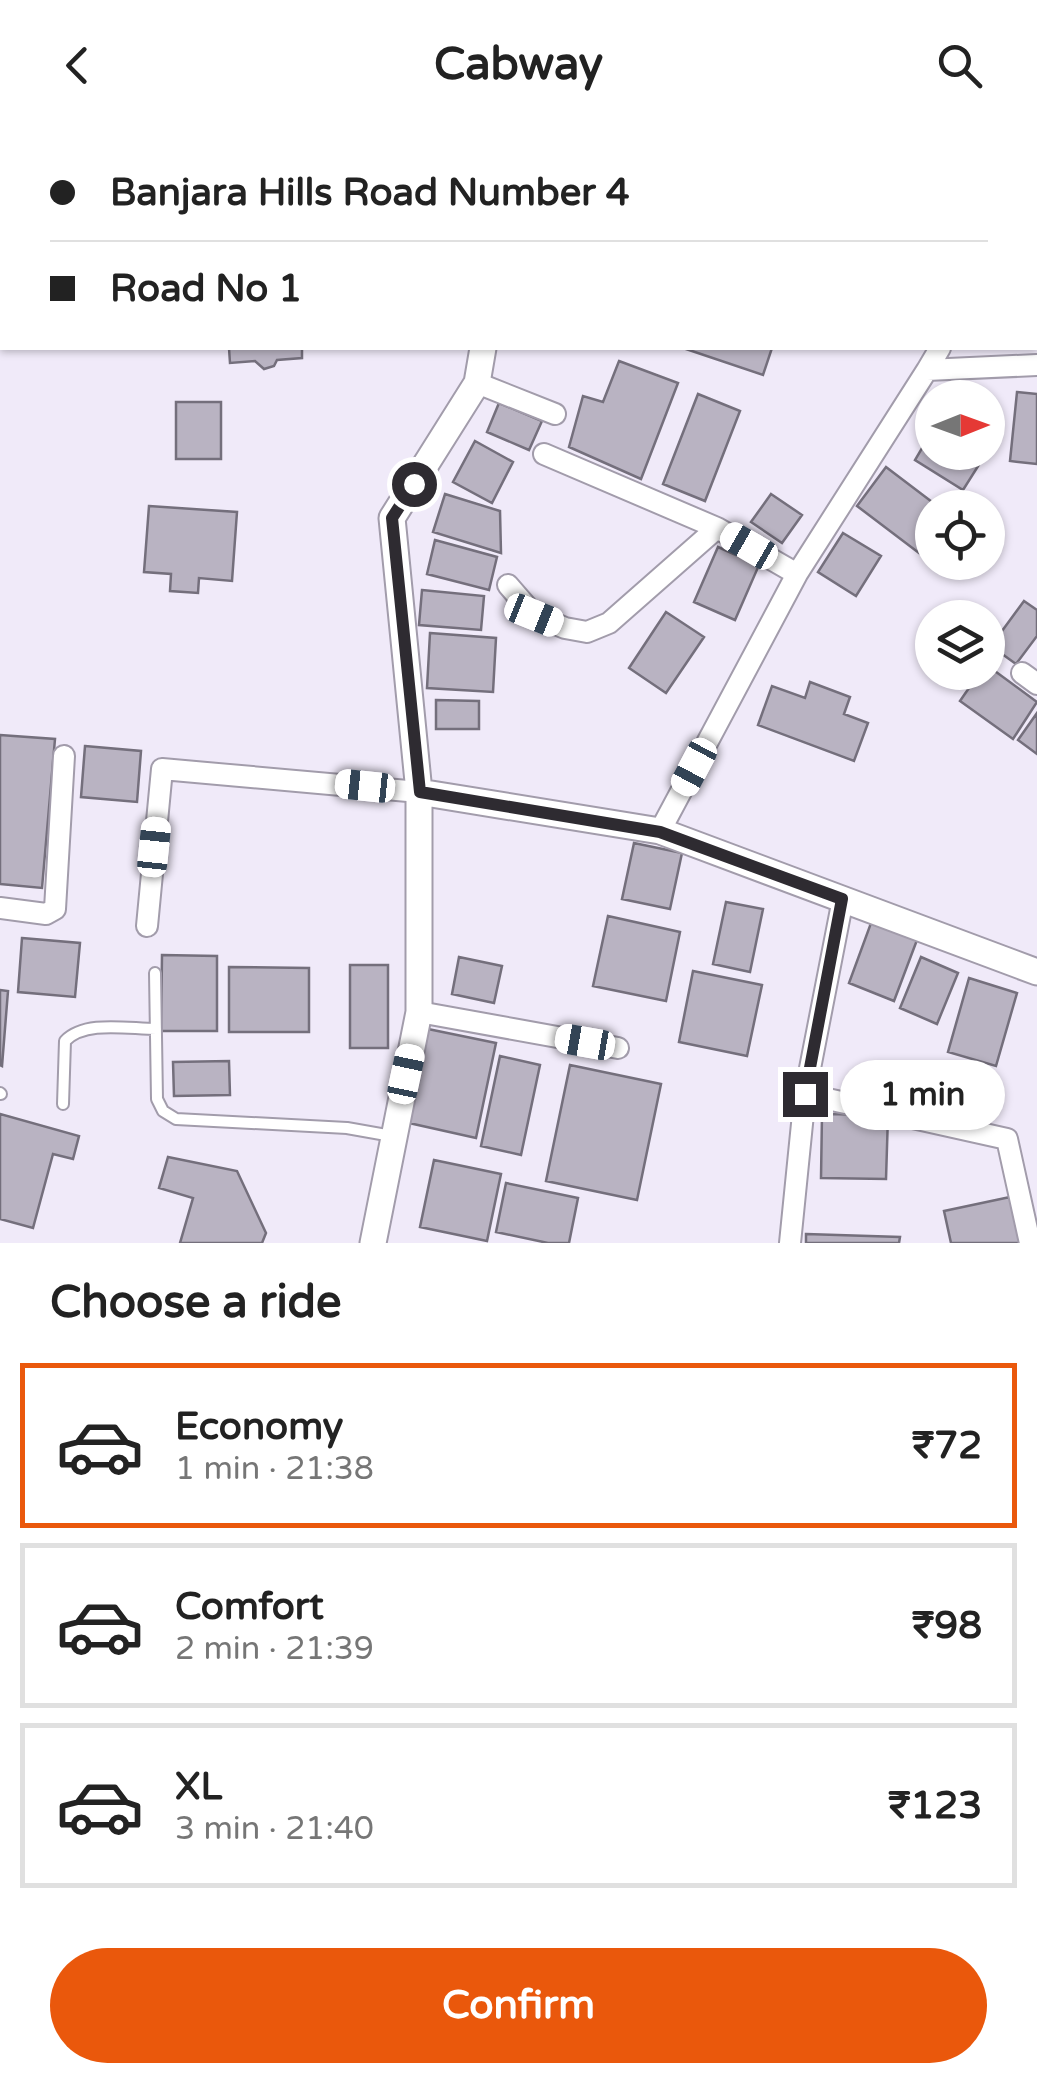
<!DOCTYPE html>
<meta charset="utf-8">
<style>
:root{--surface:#fff;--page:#f6f6f6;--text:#222;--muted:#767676;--line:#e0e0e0;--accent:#ea580c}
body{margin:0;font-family:"Varela Round",sans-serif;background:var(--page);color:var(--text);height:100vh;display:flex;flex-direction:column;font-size:38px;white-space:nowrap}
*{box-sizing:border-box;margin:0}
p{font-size:32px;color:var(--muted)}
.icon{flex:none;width:55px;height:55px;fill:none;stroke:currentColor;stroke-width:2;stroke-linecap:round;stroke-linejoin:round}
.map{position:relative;height:1113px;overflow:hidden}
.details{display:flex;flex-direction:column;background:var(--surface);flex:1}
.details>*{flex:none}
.banner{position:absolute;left:0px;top:0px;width:1038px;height:220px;box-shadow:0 2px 8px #0004;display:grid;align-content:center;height:220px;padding:0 50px;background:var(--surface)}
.needle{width:65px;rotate:89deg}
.fabs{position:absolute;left:915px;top:250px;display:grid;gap:20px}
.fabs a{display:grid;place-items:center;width:90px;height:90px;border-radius:50%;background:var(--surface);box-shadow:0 2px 8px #0004;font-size:50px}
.end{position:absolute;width:45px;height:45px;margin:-22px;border:12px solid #2e2b31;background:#fff;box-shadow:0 0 0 5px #fff}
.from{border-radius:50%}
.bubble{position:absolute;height:70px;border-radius:35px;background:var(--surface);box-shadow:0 2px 8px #0004;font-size:32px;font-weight:700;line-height:70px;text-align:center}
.car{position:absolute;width:30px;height:60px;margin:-30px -15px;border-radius:12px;box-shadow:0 0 8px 2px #0007;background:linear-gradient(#fff 24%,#345 0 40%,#fff 0 76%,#345 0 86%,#fff 0)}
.banner b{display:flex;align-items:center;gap:35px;height:95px;font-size:38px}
.banner b+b{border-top:2px solid var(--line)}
.banner i{width:25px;height:25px;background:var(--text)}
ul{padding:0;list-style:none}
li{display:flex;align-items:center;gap:30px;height:165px;margin:0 20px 15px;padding:0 30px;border:5px solid var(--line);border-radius:0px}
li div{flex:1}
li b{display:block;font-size:38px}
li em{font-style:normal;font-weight:700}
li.current{border-color:var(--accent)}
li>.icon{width:90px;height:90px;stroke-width:1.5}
h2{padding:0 50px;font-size:45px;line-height:120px}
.cta{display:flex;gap:20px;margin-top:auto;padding:20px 50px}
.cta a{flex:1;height:115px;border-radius:60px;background:var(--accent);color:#fff;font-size:40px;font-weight:700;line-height:115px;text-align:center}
header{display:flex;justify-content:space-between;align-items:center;height:130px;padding:0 50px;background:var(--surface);font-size:45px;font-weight:700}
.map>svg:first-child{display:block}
</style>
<header><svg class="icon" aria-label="back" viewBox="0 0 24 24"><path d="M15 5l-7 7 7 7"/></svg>Cabway<svg class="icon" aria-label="search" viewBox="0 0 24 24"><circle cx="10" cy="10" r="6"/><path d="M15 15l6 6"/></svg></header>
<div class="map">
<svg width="1037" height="1113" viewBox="0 0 1037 1113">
<rect width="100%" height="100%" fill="#f0eaf9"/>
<path fill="#b9b3c2" stroke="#746f7c" stroke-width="2.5" d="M 913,0 L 1037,0 L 1037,31 L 1035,2 L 913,2 Z
M 229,218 L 302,218 L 302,228 L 277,230 L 274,236 L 264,239 L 255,231 L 230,233 Z
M 683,218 L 772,218 L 763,245 Z
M 619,231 L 678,253 L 641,349 L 569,317 L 583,266 L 603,272 Z
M 1017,262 L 1037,264 L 1037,334 L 1010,331 Z
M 698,264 L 740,281 L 705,371 L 663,354 Z
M 176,272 L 221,272 L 221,329 L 176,329 Z
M 499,273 L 542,291 L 529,320 L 487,302 Z
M 932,301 L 932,322 L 987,322 L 963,360 L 915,330 Z
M 475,311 L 513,332 L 492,373 L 453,352 Z
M 886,337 L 940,378 L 932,378 L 932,405 L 919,423 L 857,376 Z
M 445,364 L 500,381 L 501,423 L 433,402 Z
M 771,364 L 802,385 L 782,413 L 751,392 Z
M 149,376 L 237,382 L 232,451 L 199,448 L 198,463 L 170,461 L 171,444 L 144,442 Z
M 843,403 L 881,426 L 856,466 L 818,442 Z
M 435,410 L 497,427 L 489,460 L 427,444 Z
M 718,417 L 759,435 L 735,490 L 694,472 Z
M 422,460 L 484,466 L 481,500 L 419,495 Z
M 1024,471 L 1037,480 L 1037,506 L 1016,534 L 991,516 Z
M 666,482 L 704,507 L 666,563 L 629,538 Z
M 430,503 L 496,508 L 493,562 L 427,558 Z
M 988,536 L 1037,572 L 1013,609 L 960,571 L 980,542 L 988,542 Z
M 810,552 L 850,567 L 844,584 L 868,593 L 854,631 L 758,595 L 772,556 L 805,568 Z
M 436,570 L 479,571 L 479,599 L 436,599 Z
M 1037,583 L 1037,624 L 1018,610 Z
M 0,605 L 55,609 L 42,758 L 0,754 Z
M 85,616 L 141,621 L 137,672 L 81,667 Z
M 634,713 L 682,723 L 670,779 L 622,769 Z
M 726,772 L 763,779 L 750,842 L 713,834 Z
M 608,786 L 680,802 L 666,871 L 593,856 Z
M 871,793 L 917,810 L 894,871 L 849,853 Z
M 22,808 L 80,813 L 75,867 L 18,862 Z
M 162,825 L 217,826 L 217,901 L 161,901 Z
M 459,827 L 502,836 L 494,873 L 452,864 Z
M 921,827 L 958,843 L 937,894 L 900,878 Z
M 350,835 L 388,835 L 388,918 L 350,918 Z
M 229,837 L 309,838 L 309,902 L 229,902 Z
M 693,841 L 762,855 L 747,926 L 679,912 Z
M 969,848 L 1017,863 L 996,936 L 948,922 Z
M 0,860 L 8,861 L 2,936 L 0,935 Z
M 428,899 L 496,913 L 476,1008 L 409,993 Z
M 500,926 L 540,935 L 521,1025 L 481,1016 Z
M 229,931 L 230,965 L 174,966 L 173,932 Z
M 570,935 L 661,954 L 637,1070 L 546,1051 Z
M 0,984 L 79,1006 L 73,1029 L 53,1024 L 33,1098 L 0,1089 Z
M 822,984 L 888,985 L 886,1049 L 821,1048 Z
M 168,1027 L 237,1041 L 266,1103 L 262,1113 L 180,1113 L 193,1068 L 159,1058 Z
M 434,1030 L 501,1044 L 487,1111 L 420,1097 Z
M 506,1053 L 578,1068 L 569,1113 L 548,1113 L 496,1102 Z
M 1010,1067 L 1020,1113 L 951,1113 L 944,1081 Z
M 806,1104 L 900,1107 L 899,1113 L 806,1113 Z"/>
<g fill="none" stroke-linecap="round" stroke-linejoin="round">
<g stroke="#a29cab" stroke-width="14">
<path id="service" d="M 155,843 L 157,969 L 163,981 L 176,989 L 347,998 L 392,1006
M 0,963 L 1,964
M 63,974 L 65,911 C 85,890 128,899 156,899"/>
</g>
<g stroke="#a29cab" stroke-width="24">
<path id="minor" d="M 940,218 L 927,240 L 1037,235
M 477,253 L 555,284
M 544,324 L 717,398
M 508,455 L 534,485 L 565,498 L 587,502 L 609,493 L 717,398 L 797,444
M 1022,543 L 1037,554
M 660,701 L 797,444 L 927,240
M 0,778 L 46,784 L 55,779 L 64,626
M 147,796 L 162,639 L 419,662
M 419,882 L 618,918
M 805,964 L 1007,1009 L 1030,1113
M 790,1113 L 805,964 L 843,769"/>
</g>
<g stroke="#a29cab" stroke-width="29">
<path id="tertiary" d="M 518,2 L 518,0
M 419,662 L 660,701 L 1037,842
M 373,1113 L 419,882 L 419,662 L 392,388 L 477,253 L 483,218"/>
</g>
<use href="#service" stroke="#fff" stroke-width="10"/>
<use href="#minor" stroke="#fff" stroke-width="20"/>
<use href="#tertiary" stroke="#fff" stroke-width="25"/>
</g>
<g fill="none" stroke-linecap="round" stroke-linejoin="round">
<path stroke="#2e2b31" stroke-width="12" d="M 414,354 L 392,388 L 420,662 L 660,702 L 842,769 L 805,964"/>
</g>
</svg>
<div class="fabs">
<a><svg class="needle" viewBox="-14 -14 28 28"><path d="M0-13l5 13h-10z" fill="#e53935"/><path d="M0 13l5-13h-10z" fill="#767676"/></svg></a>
<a><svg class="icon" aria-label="locate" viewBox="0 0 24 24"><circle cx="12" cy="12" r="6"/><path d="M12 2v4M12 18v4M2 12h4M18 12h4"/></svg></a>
<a><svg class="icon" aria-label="layers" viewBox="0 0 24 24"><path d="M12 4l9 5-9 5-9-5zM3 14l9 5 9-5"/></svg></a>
</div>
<i class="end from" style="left:414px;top:354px"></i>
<i class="end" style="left:805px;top:964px"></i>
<div class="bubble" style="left:840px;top:930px;width:165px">1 min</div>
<i class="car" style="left:749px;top:416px;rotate:300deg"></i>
<i class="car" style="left:534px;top:485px;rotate:112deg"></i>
<i class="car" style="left:694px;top:637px;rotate:208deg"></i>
<i class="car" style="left:365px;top:656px;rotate:276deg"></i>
<i class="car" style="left:154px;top:717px;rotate:6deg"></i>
<i class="car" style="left:585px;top:912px;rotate:280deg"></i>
<i class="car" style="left:406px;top:944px;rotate:12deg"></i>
<div class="banner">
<b><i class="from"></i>Banjara Hills Road Number 4</b>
<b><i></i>Road No 1</b>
</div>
</div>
<section class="details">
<h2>Choose a ride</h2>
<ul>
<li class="current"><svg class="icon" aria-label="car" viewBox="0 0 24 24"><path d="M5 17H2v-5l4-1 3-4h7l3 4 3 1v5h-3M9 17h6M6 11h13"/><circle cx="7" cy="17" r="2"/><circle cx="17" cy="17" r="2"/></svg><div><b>Economy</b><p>1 min · 21:38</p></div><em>₹72</em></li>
<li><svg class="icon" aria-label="car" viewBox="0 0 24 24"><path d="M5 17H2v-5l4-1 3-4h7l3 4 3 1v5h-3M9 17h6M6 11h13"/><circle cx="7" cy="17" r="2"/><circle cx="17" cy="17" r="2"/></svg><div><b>Comfort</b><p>2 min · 21:39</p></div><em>₹98</em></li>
<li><svg class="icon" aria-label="car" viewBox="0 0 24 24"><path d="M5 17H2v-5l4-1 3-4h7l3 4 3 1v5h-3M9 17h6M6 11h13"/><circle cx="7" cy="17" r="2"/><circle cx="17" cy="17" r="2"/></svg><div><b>XL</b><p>3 min · 21:40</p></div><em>₹123</em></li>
</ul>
<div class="cta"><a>Confirm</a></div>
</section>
